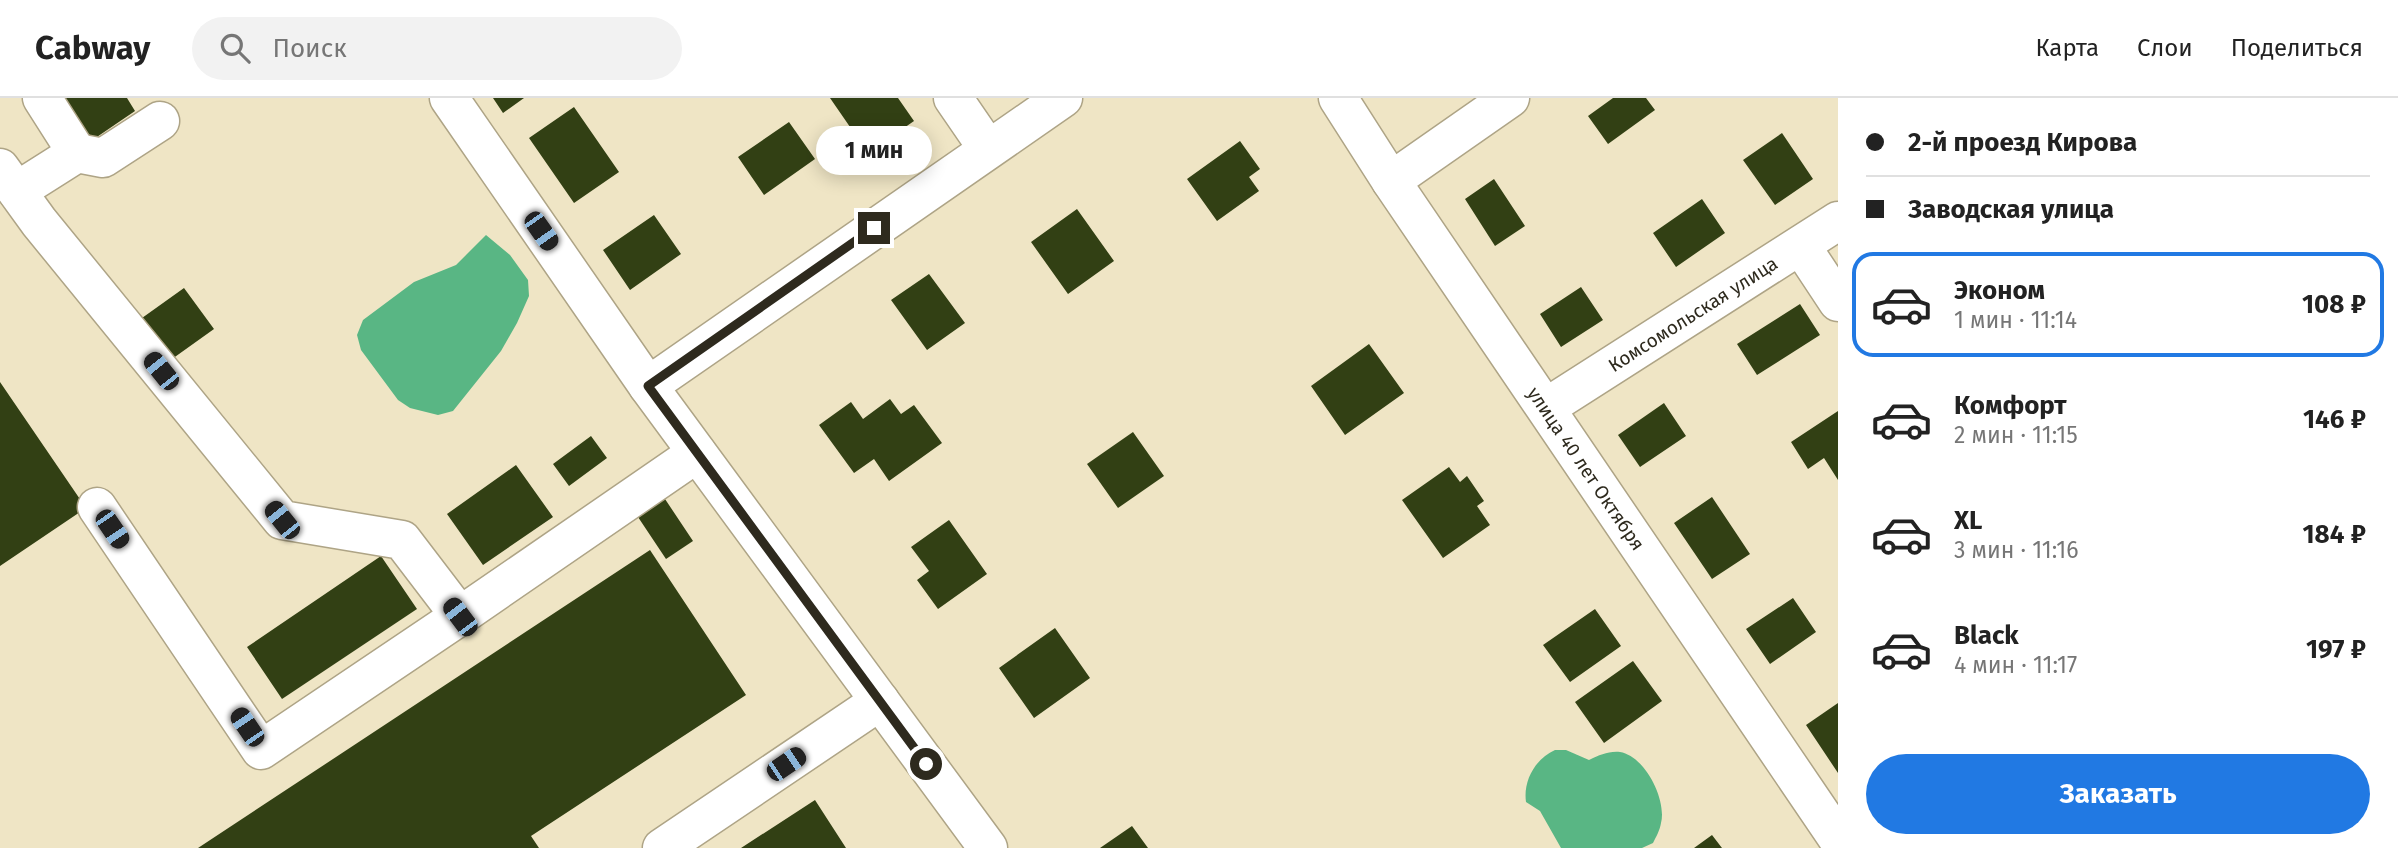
<!DOCTYPE html>
<html lang="ru">
<meta charset="utf-8">
<style>
:root{--surface:#fff;--page:#f2f2f2;--text:#222;--muted:#767676;--line:#e0e0e0;--accent:#2179e3}
body{margin:0;font-family:"Fira Sans",sans-serif;background:var(--page);color:var(--text);height:100vh;display:flex;flex-direction:column;font-size:26px;white-space:nowrap}
*{box-sizing:border-box;margin:0}
p{font-size:23px;color:var(--muted)}
.icon{flex:none;width:38px;height:38px;fill:none;stroke:currentColor;stroke-width:2;stroke-linecap:round;stroke-linejoin:round}
.map{position:relative;flex:1;overflow:hidden}
.sheet{display:flex;flex-direction:column;background:var(--surface);width:560px}
.sheet>*{flex:none}
.hud{display:grid;align-content:center;height:154px;padding:0 28px;background:var(--surface)}
.end{position:absolute;width:32px;height:32px;margin:-16px;border:9px solid #2e2a1e;background:#fff;box-shadow:0 0 0 4px #fff}
.from{border-radius:50%}
.bubble{position:absolute;height:49px;border-radius:24px;background:var(--surface);box-shadow:0 4px 18px #0003;font-size:23px;font-weight:700;line-height:49px;text-align:center}
.car{position:absolute;width:21px;height:42px;margin:-21px -10px;border-radius:9px;box-shadow:0 0 5px 2px #0007;background:linear-gradient(#222 24%,#8ab4d8 0 40%,#222 0 76%,#8ab4d8 0 86%,#222 0)}
.hud b{display:flex;align-items:center;gap:24px;height:66px;font-size:26px}
.hud b+b{border-top:2px solid var(--line)}
.hud i{width:18px;height:18px;background:var(--text)}
ul{padding:0;list-style:none}
li{display:flex;align-items:center;gap:21px;height:105px;margin:0 14px 10px;padding:0 14px;border:4px solid transparent;border-radius:21px}
li div{flex:1}
li b{display:block;font-size:26px}
li em{font-style:normal;font-weight:700}
li.selected{border-color:var(--accent)}
li>.icon{width:63px;height:63px;stroke-width:1.5}
.button{display:flex;gap:14px;margin-top:auto;padding:14px 28px}
.button a{flex:1;height:80px;border-radius:42px;background:var(--accent);color:#fff;font-size:28px;font-weight:700;line-height:80px;text-align:center}
header{display:flex;align-items:center;gap:42px;box-sizing:border-box;height:98px;padding:0 35px;background:var(--surface);border-bottom:2px solid var(--line)}
header strong{font-size:33px}
nav{display:flex;gap:38px;margin-inline-start:auto;font-size:24px}
.search{width:490px;height:63px;background:var(--page);display:flex;align-items:center;gap:18px;box-sizing:border-box;padding:0 24px;border-radius:38px;color:var(--muted);font-size:26px}
main{display:flex;flex:1;min-height:0}
.map>svg:first-child{display:block}
</style>
<header>
<strong>Cabway</strong>
<div class="search"><svg class="icon" aria-label="search" viewBox="0 0 24 24"><circle cx="10" cy="10" r="6"/><path d="M15 15l6 6"/></svg>Поиск</div>
<nav><a>Карта</a><a>Слои</a><a>Поделиться</a></nav>
</header>
<main>
<div class="map">
<svg width="1838" height="750" viewBox="0 0 1838 750">
<rect width="100%" height="100%" fill="#efe5c5"/>
<path fill="#59b684" d="M 486,137 L 510,157 L 528,182 L 529,198 L 517,225 L 501,253 L 453,313 L 438,317 L 410,310 L 398,302 L 361,252 L 357,237 L 363,222 L 414,184 L 456,167 Z
M 1555,652 L 1566,652 L 1589,662 C 1600,657 1608,653 1620,654 C 1645,658 1667,702 1661,725 C 1660,732 1656,739 1653,745 L 1642,750 L 1561,750 L 1540,713 L 1526,704 C 1523,683 1535,661 1555,652 Z"/>
<path fill="#324014" d="M 61,0 L 127,0 L 135,13 L 91,43 Z
M 493,0 L 524,0 L 503,15 Z
M 830,0 L 898,0 L 914,23 L 868,55 Z
M 1613,0 L 1646,0 L 1655,12 L 1608,46 L 1588,18 Z
M 574,9 L 619,74 L 574,105 L 529,40 Z
M 789,24 L 815,61 L 764,97 L 738,59 Z
M 1782,35 L 1813,81 L 1775,107 L 1743,62 Z
M 1240,43 L 1260,71 L 1249,79 L 1259,93 L 1217,123 L 1187,81 Z
M 1494,81 L 1525,128 L 1495,148 L 1465,101 Z
M 1702,101 L 1725,135 L 1676,169 L 1653,135 Z
M 1077,111 L 1114,163 L 1068,196 L 1031,144 Z
M 654,117 L 681,156 L 630,192 L 603,152 Z
M 929,176 L 965,225 L 927,252 L 891,202 Z
M 1581,189 L 1603,222 L 1561,249 L 1540,216 Z
M 184,190 L 214,231 L 172,261 L 142,220 Z
M 1800,206 L 1820,237 L 1757,277 L 1737,246 Z
M 1369,246 L 1404,295 L 1345,337 L 1311,288 Z
M 0,284 L 86,410 L 0,468 Z
M 890,301 L 901,316 L 914,307 L 942,345 L 889,383 L 874,361 L 854,375 L 819,327 L 851,304 L 863,321 Z
M 1664,305 L 1686,338 L 1640,369 L 1618,337 Z
M 1838,313 L 1838,382 L 1824,360 L 1808,371 L 1791,344 Z
M 1133,334 L 1164,378 L 1118,410 L 1087,366 Z
M 591,338 L 607,360 L 569,388 L 553,366 Z
M 516,367 L 553,419 L 483,467 L 447,416 Z
M 1449,369 L 1460,384 L 1467,378 L 1484,403 L 1477,408 L 1490,427 L 1443,460 L 1402,402 Z
M 663,398 L 693,443 L 666,461 L 636,416 Z
M 1712,399 L 1750,456 L 1712,481 L 1674,425 Z
M 949,422 L 987,476 L 938,511 L 917,482 L 929,473 L 911,449 Z
M 650,452 L 746,597 L 531,738 L 539,750 L 198,750 Z
M 381,458 L 417,511 L 282,601 L 247,549 Z
M 1793,500 L 1816,534 L 1770,566 L 1746,531 Z
M 1595,511 L 1621,548 L 1570,584 L 1543,547 Z
M 1055,530 L 1090,580 L 1034,620 L 999,570 Z
M 1633,563 L 1662,603 L 1604,645 L 1575,604 Z
M 1838,605 L 1838,675 L 1806,627 Z
M 815,702 L 846,750 L 741,750 Z
M 1132,728 L 1148,750 L 1100,750 Z
M 1712,737 L 1722,750 L 1694,750 Z"/>
<g fill="none" stroke-linecap="round" stroke-linejoin="round">
<g stroke="#aea486" stroke-width="41">
<g id="minor">
<path d="M 449,0 L 648,288 L 988,750"/>
<path d="M 953,0 L 988,51"/>
<path id="s1" d="M 1338,0 L 1391,83 L 1838,741"/>
<path d="M 77,55 L 103,60 L 160,23"/>
<path d="M 0,70 L 39,124 L 282,422 L 402,442 L 460,518 L 697,355"/>
<path d="M 1391,83 L 1510,0"/>
<path d="M 17,93 L 77,55 L 42,0"/>
<path d="M 1801,148 L 1838,204"/>
<path d="M 648,288 L 1063,0"/>
<path id="s2" d="M 1547,309 L 1838,123"/>
<path d="M 97,409 L 261,652 L 460,518"/>
<path d="M 662,750 L 880,603"/>
</g>
</g>
<use href="#minor" stroke="#fff" stroke-width="38"/>
</g>
<g fill="none" stroke-linecap="round" stroke-linejoin="round">
<path stroke="#2e2a1e" stroke-width="9" d="M 874,130 L 648,288 L 926,666"/>
</g>
<g text-anchor="middle" dominant-baseline="central" stroke-width="7" stroke-linejoin="round" paint-order="stroke">
<g font-size="19" fill="#2e2a1e" stroke="#efe5c5">
<text stroke="none"><textPath href="#s2" startOffset="173">Комсомольская улица</textPath></text>
<text stroke="none"><textPath href="#s1" startOffset="446">улица 40 лет Октября</textPath></text>
</g>
</g>
</svg>
<i class="end from" style="left:926px;top:666px"></i>
<i class="end" style="left:874px;top:130px"></i>
<div class="bubble" style="left:816px;top:28px;width:116px">1 мин</div>
<i class="car" style="left:541px;top:133px;rotate:145deg"></i>
<i class="car" style="left:161px;top:273px;rotate:321deg"></i>
<i class="car" style="left:282px;top:422px;rotate:321deg"></i>
<i class="car" style="left:112px;top:431px;rotate:146deg"></i>
<i class="car" style="left:460px;top:519px;rotate:323deg"></i>
<i class="car" style="left:247px;top:629px;rotate:326deg"></i>
<i class="car" style="left:786px;top:666px;rotate:56deg"></i>
</div>
<section class="sheet">
<div class="hud">
<b><i class="from"></i>2-й проезд Кирова</b>
<b><i></i>Заводская улица</b>
</div>
<ul>
<li class="selected"><svg class="icon" aria-label="car" viewBox="0 0 24 24"><path d="M5 17H2v-5l4-1 3-4h7l3 4 3 1v5h-3M9 17h6M6 11h13"/><circle cx="7" cy="17" r="2"/><circle cx="17" cy="17" r="2"/></svg><div><b>Эконом</b><p>1 мин · 11:14</p></div><em>108 ₽</em></li>
<li><svg class="icon" aria-label="car" viewBox="0 0 24 24"><path d="M5 17H2v-5l4-1 3-4h7l3 4 3 1v5h-3M9 17h6M6 11h13"/><circle cx="7" cy="17" r="2"/><circle cx="17" cy="17" r="2"/></svg><div><b>Комфорт</b><p>2 мин · 11:15</p></div><em>146 ₽</em></li>
<li><svg class="icon" aria-label="car" viewBox="0 0 24 24"><path d="M5 17H2v-5l4-1 3-4h7l3 4 3 1v5h-3M9 17h6M6 11h13"/><circle cx="7" cy="17" r="2"/><circle cx="17" cy="17" r="2"/></svg><div><b>XL</b><p>3 мин · 11:16</p></div><em>184 ₽</em></li>
<li><svg class="icon" aria-label="car" viewBox="0 0 24 24"><path d="M5 17H2v-5l4-1 3-4h7l3 4 3 1v5h-3M9 17h6M6 11h13"/><circle cx="7" cy="17" r="2"/><circle cx="17" cy="17" r="2"/></svg><div><b>Black</b><p>4 мин · 11:17</p></div><em>197 ₽</em></li>
</ul>
<div class="button"><a>Заказать</a></div>
</section>
</main>
